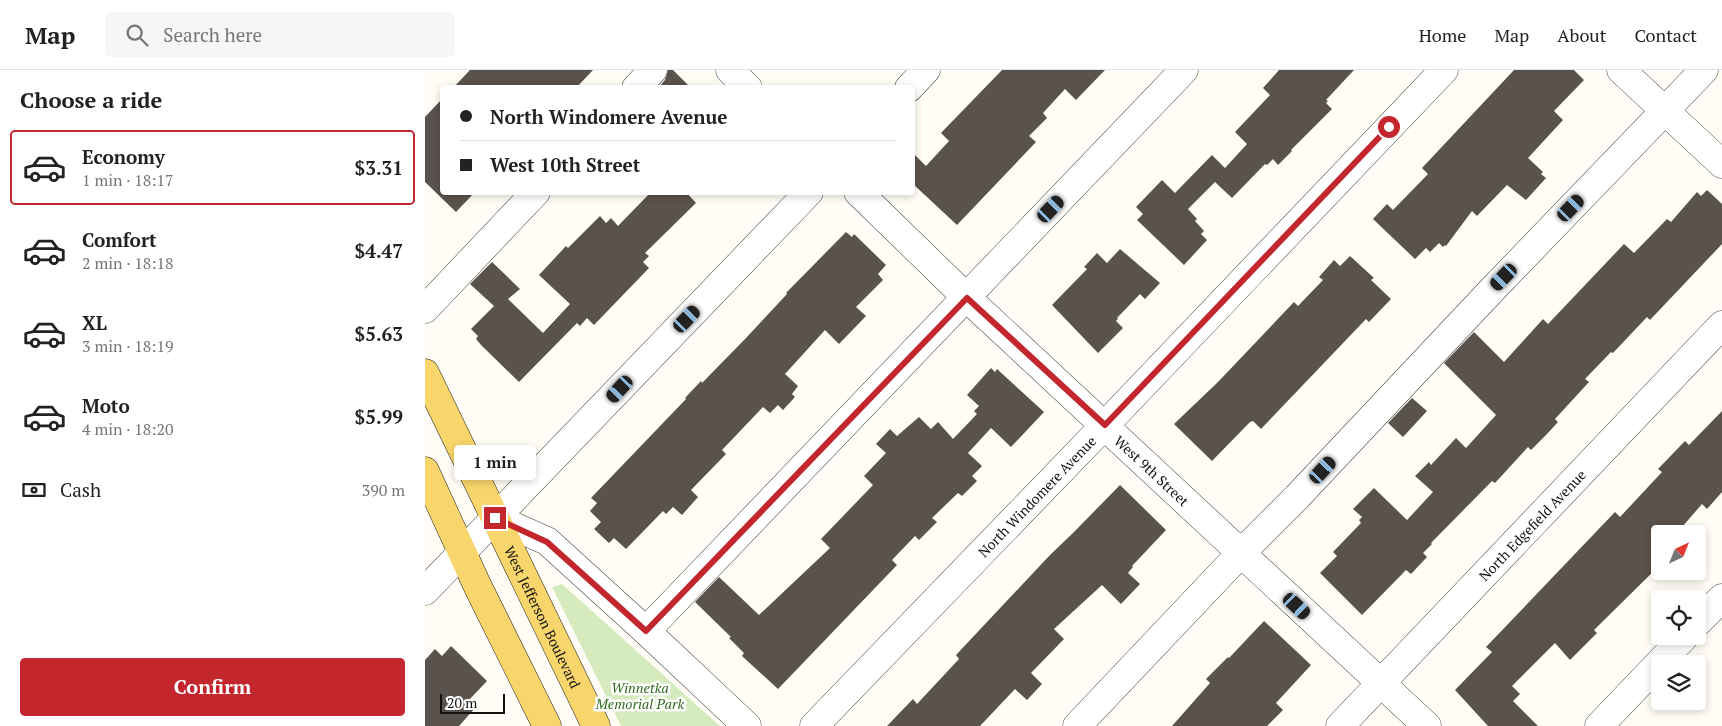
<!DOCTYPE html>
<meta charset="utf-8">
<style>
:root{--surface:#fff;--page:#f6f6f6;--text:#222;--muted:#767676;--line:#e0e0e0;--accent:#c4262e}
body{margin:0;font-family:"PT Serif",serif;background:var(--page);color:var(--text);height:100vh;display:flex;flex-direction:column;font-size:19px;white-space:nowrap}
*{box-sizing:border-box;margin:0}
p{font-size:16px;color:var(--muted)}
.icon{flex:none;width:28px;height:28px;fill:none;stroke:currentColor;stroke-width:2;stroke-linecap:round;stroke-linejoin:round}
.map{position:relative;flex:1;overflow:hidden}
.drawer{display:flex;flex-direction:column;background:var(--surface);width:425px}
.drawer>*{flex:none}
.hud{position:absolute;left:15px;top:15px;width:475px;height:110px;border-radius:5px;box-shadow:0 2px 8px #0003;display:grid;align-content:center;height:110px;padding:0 20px;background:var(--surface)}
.needle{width:32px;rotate:43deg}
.controls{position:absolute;left:1226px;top:455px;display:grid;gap:10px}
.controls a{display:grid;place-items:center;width:55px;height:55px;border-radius:5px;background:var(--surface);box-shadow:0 2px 8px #0003;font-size:25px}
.scale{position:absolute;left:15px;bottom:12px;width:65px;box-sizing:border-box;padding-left:5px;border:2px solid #111;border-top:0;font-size:14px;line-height:18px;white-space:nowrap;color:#111;-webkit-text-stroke:4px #fff;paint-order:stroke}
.end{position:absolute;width:22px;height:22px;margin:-11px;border:6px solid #c4262e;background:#fff;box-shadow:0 0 0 2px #fff}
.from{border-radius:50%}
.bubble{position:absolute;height:35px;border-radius:5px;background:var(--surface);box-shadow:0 2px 8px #0003;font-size:16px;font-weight:600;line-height:35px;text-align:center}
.car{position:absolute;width:15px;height:30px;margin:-15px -8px;border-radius:6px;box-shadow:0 0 4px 1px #0007;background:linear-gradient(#222 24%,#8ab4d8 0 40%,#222 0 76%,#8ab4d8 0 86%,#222 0)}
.hud b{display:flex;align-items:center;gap:18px;height:48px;font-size:19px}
.hud b+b{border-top:1px solid var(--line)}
.hud i{width:12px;height:12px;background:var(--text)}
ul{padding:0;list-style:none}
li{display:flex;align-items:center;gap:15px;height:75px;margin:0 10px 8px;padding:0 10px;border:2px solid transparent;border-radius:5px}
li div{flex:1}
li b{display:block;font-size:19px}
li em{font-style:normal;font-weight:600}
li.on{border-color:var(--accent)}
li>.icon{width:45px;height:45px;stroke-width:1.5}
h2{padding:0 20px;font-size:22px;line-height:60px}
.pay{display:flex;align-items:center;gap:12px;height:55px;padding:0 20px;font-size:19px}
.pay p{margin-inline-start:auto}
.button{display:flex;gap:10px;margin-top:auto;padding:10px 20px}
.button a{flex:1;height:58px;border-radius:5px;background:var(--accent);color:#fff;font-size:20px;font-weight:600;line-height:58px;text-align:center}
header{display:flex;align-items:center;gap:30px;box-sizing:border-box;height:70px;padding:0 25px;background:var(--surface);border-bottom:1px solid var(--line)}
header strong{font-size:24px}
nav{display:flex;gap:28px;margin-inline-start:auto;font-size:18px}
.search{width:350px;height:45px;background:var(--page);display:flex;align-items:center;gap:12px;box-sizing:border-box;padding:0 18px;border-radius:5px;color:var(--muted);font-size:19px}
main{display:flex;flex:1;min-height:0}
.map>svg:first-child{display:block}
</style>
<header>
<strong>Map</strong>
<div class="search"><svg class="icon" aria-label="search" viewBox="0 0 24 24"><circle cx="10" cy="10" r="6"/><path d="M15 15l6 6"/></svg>Search here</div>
<nav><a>Home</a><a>Map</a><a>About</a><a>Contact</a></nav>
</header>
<main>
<section class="drawer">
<h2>Choose a ride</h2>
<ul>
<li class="on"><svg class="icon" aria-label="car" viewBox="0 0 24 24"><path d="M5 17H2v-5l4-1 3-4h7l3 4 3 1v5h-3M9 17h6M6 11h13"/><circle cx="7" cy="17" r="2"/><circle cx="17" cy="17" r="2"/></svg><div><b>Economy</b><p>1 min · 18:17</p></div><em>$3.31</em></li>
<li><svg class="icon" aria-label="car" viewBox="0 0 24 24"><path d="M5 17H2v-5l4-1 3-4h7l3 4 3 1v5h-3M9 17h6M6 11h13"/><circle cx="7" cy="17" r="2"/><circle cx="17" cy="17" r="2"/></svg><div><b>Comfort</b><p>2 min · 18:18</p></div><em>$4.47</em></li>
<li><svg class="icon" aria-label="car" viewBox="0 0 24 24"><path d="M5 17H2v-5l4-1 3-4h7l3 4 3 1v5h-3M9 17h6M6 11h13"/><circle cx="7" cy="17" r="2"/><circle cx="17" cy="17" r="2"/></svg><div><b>XL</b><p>3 min · 18:19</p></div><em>$5.63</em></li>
<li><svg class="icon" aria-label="car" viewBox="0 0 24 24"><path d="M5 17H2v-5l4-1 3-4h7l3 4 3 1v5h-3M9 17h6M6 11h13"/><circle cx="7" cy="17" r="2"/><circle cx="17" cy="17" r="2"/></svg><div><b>Moto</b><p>4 min · 18:20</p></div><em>$5.99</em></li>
</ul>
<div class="pay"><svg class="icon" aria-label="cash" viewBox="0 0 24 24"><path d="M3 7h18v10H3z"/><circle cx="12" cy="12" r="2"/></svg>Cash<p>390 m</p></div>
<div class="button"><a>Confirm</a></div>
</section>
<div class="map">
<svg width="1297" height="656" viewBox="0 0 1297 656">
<rect width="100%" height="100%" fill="#fffdf5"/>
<path fill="#d5ebbd" d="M 137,514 L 295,656 L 196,656 L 127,517 Z"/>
<path fill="#5a524d" d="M 45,0 L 168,0 L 151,18 L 28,18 Z
M 243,0 L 248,0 L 266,18 L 233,18 L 240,10 Z
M 577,0 L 680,0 L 651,30 L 640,19 L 618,43 L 622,48 L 604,66 L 611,72 L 532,155 L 488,114 L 488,83 L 501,96 L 524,71 L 516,63 Z
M 854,0 L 929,0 L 901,30 L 903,31 L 901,33 L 907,39 L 866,80 L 867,81 L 853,95 L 848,89 L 842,95 L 840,94 L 807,128 L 790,112 L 763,139 L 772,149 L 770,151 L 779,161 L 776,164 L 782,170 L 759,195 L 712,150 L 718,144 L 711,137 L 737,110 L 750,123 L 787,85 L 800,98 L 822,74 L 810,62 L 845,25 L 838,18 Z
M 1089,0 L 1149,0 L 1159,10 L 1129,41 L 1138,50 L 1103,88 L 1118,102 L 1116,104 L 1121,108 L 1101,130 L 1082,115 L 1052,146 L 1047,141 L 1021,176 L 1020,175 L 1018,177 L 1014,173 L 1005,182 L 1001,178 L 990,189 L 948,149 L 962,134 L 968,140 L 1003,104 L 997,98 Z
M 18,28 L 18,122 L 50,122 L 31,142 L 0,112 L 0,47 Z
M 1282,120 L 1297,134 L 1297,174 L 1225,250 L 1222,247 L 1188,283 L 1186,282 L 1160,309 L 1164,312 L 1130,349 L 1133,352 L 1122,364 L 1106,380 L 1103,377 L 1070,413 L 1067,411 L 1006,473 L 1007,474 L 998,483 L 1002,487 L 986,504 L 981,500 L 937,545 L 895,503 L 912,486 L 908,482 L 936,453 L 934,450 L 937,447 L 928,439 L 949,418 L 982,450 L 1008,422 L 990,406 L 1004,392 L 1006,395 L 1031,368 L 1041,378 L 1071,345 L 1019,293 L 1049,262 L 1079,292 L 1118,249 L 1123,254 L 1199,174 L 1209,183 L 1242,149 L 1246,152 L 1272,122 L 1276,126 Z
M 226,122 L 261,122 L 271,133 L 220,183 L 224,186 L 218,192 L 224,198 L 169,255 L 162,248 L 155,256 L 152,253 L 94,312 L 57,276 L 51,269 L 53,266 L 46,259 L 69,236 L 45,214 L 67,192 L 95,219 L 83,229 L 118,263 L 145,234 L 114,205 L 141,176 L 143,178 L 175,146 L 181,153 L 186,148 L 193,156 Z
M 421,162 L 427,167 L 429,164 L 461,195 L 453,204 L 458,210 L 431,237 L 441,246 L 414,274 L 400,260 L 360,304 L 373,316 L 367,324 L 370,327 L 358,340 L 353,335 L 345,343 L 338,337 L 297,380 L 301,384 L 266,420 L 273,427 L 257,445 L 248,437 L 241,444 L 238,441 L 201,479 L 189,468 L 184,473 L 169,459 L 176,452 L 165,441 L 172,433 L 166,428 L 261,329 L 260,328 L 276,311 L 277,313 L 320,269 L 362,224 L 361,223 Z
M 695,179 L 735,213 L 720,229 L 715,224 L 692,248 L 693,249 L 691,251 L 698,258 L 673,283 L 627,235 L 662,199 L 659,197 L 672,183 L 682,193 Z
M 925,186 L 949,208 L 946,210 L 966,229 L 944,252 L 941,249 L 836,359 L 828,351 L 825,352 L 787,391 L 749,354 L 793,312 L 869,232 L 873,236 L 898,210 L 894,207 L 909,190 L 915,196 Z
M 566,298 L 570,302 L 572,299 L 619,342 L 586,377 L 566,358 L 543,383 L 557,396 L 547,406 L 552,411 L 537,426 L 533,423 L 507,448 L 512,452 L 494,470 L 490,466 L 467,490 L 472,495 L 353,619 L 317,586 L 319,583 L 304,568 L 306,567 L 270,532 L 294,507 L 334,545 L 405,478 L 396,469 L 448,415 L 439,406 L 461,383 L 451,374 L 465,359 L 472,366 L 494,347 L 506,359 L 513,352 L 528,369 L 552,344 L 549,341 L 554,336 L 542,325 Z
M 987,328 L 1002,341 L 978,367 L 963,353 Z
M 1297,341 L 1297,422 L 1282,439 L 1277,434 L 1251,464 L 1235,464 L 1235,481 L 1233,483 L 1235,486 L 1235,495 L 1169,560 L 1172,563 L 1145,590 L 1130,573 L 1087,616 L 1095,624 L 1088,631 L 1113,656 L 1063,656 L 1030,620 L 1067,582 L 1061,577 L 1190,442 L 1195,447 L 1237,402 L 1233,399 L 1260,371 L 1264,375 Z
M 695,415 L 741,460 L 707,496 L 708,497 L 703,503 L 715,514 L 696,534 L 677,515 L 629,559 L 639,569 L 606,603 L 617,614 L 602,630 L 590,619 L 555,656 L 462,656 L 488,629 L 492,634 L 534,589 L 531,585 L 625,485 L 648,463 Z
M 839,551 L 886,595 L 851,633 L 858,640 L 842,656 L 747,656 L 785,613 L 781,609 L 803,587 L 804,588 Z
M 26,576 L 62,611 L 44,630 L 51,637 L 34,656 L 0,656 L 0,590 L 10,579 L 17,586 Z"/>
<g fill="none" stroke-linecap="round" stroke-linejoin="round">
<g stroke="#444" stroke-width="29">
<g id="minor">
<path d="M 305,0 L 323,18"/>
<path d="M 1196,0 L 1297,94"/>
<path d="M 211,18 L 228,0"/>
<path d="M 484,18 L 501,0"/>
<path id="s1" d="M 433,122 L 542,228 L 1002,656"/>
<path d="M 0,239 L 111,122"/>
<path d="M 70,448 L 122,471 L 221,561 L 322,656"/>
<path d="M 0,521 L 384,122"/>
<path d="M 1272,553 L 1297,528"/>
<path d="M 221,561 L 759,0"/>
<path id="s2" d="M 389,656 L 680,355 L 1019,0"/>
<path d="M 652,656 L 815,484 L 872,427 L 1066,221 L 1279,0"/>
<path id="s3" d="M 915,656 L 1297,255"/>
<path d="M 1174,656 L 1260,566"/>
</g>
</g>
<g stroke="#222" stroke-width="29">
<g id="major">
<path id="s4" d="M 0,303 L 171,656"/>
<path d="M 0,401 L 53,517 L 122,656"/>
</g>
</g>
<use href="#minor" stroke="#fff" stroke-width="28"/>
<use href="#major" stroke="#f9d66b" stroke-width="28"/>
</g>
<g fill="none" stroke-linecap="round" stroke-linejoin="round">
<path stroke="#c4262e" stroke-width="6" d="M 70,448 L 122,472 L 221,561 L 542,228 L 680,355 L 964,57"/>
</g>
<g text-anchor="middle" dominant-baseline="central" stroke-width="5" stroke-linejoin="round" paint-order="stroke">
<g font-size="14" fill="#111" stroke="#fff">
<text stroke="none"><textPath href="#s1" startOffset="405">West 9th Street</textPath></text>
<text stroke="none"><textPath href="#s2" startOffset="320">North Windomere Avenue</textPath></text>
<text stroke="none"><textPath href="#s3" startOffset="278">North Edgefield Avenue</textPath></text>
<text stroke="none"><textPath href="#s4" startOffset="271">West Jefferson Boulevard</textPath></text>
</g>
<g font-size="14" font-style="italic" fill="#2f6b1f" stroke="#fff">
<text x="215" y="617">Winnetka<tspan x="215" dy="16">Memorial Park</tspan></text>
</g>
</g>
</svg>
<div class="controls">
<a><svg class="needle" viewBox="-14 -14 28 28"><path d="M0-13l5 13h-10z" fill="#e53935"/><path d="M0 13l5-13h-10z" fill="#767676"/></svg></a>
<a><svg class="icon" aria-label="locate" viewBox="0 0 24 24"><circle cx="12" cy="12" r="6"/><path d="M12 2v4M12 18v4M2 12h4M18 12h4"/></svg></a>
<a><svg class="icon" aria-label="layers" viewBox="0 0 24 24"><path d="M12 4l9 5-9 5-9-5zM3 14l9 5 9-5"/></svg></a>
</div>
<div class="scale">20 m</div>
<i class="end from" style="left:964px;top:57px"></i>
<i class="end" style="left:70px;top:448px"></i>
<div class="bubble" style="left:29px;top:375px;width:82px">1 min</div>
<i class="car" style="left:1146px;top:138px;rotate:44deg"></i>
<i class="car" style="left:626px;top:139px;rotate:44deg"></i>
<i class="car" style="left:1079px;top:207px;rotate:224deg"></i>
<i class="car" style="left:262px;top:249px;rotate:44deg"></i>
<i class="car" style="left:195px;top:319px;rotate:223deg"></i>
<i class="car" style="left:898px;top:400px;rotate:43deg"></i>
<i class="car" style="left:872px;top:536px;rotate:133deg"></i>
<div class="hud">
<b><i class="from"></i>North Windomere Avenue</b>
<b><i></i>West 10th Street</b>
</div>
</div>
</main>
